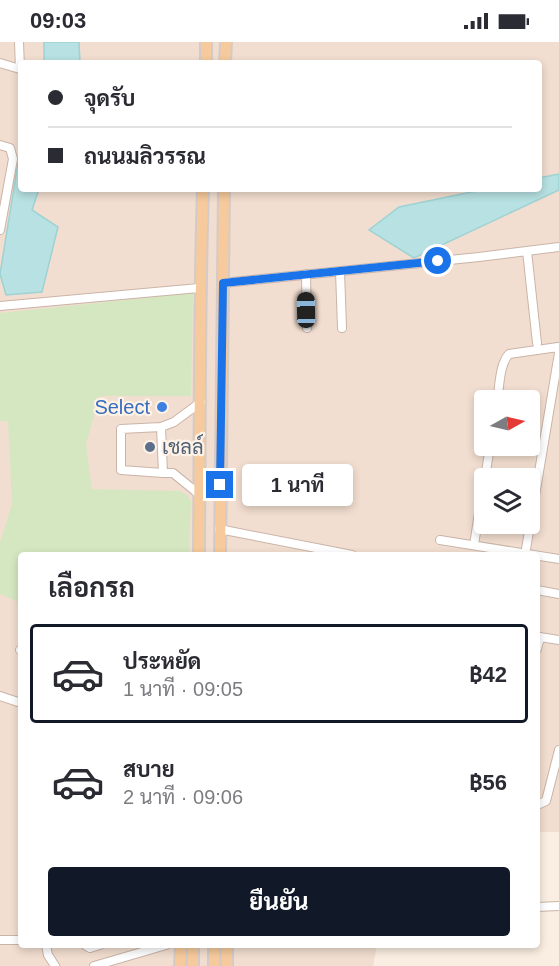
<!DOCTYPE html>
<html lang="th">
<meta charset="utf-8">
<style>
:root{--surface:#fff;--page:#f7f7f7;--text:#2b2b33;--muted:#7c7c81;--line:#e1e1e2;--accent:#111827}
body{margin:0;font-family:Helvetica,Sarabun,sans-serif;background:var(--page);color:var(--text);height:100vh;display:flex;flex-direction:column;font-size:22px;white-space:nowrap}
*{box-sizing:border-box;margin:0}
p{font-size:20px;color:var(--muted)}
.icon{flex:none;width:33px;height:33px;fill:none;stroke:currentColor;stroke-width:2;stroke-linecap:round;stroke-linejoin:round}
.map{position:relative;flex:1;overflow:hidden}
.side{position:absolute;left:18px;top:510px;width:522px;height:396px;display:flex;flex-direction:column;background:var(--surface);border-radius:6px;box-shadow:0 3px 9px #0003}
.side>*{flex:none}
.hud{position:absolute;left:18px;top:18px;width:524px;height:132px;border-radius:6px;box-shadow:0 3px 9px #0003;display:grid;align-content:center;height:132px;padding:0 30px;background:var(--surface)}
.needle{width:39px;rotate:82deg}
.tools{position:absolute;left:474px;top:348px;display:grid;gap:12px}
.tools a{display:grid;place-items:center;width:66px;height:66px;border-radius:6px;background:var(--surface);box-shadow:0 3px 9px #0003;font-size:30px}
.end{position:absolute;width:27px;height:27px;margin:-14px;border:8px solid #1a73e8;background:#fff;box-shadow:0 0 0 3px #fff}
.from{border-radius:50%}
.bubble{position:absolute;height:42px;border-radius:6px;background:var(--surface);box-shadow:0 3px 9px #0003;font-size:20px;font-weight:700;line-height:42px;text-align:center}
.car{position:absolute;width:18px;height:36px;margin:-18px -9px;border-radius:8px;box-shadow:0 0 4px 2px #0007;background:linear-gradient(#222 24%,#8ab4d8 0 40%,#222 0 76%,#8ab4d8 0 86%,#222 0)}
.hud b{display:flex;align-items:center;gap:21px;height:57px;font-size:22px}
.hud b+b{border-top:2px solid var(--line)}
.hud i{width:15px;height:15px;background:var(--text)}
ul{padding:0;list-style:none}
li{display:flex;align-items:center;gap:18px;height:99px;margin:0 12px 9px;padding:0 18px;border:3px solid transparent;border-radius:6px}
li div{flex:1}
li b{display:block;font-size:22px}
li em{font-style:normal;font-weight:700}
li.selected{border-color:var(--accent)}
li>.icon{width:54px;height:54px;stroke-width:1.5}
h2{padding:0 30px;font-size:27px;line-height:72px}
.action{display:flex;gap:12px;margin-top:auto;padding:12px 30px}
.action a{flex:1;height:69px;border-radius:6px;background:var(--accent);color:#fff;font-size:24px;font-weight:700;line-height:69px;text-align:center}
.status{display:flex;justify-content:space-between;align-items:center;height:42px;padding:0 30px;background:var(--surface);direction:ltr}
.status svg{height:16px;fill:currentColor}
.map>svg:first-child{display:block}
</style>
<div class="status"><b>09:03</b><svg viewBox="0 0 49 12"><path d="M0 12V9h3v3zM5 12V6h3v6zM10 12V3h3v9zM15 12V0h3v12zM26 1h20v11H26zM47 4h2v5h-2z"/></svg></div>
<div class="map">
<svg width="559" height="924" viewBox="0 0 559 924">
<rect width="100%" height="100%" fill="#faede1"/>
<path fill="#f2ded0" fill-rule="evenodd" d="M 0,0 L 559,0 L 559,790 L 537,790 L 537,513 L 21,513 L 21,903 L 377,903 L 373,924 L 0,924 ZM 21,21 L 538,21 L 538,147 L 21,147 ZM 484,358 L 530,358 L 530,404 L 484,404 ZM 484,436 L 530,436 L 530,482 L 484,482 Z"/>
<path fill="#d5e7c1" d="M 193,251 L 191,354 L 100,354 L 86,402 L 92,447 L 180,449 L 187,453 L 191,459 L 189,513 L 21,513 L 21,561 L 0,552 L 0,500 L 12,462 L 8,379 L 0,379 L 0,271 Z"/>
<path fill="#b7e1e2" stroke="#9ed2d3" stroke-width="1.5" d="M 44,0 L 79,0 L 80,21 L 44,21 Z
M 21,118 L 21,147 L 39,147 L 32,168 L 58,185 L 42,250 L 6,253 L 0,232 L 18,121 Z
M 559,132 L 559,148 L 414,216 L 369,188 L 399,165 L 486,147 L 538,147 L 539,136 Z"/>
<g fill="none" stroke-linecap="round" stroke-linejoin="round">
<g stroke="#cab4a8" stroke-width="10">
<path id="minor" d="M 0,21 L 20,27 L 19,0
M 0,103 L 10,106 L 13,117 L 0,188
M 527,209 L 537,301
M 340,229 L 342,286
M 306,232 L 307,286
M 223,241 L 479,215 L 559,205
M 0,264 L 199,246
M 497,358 C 500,344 499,323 509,312 L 558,305 L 559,311 L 525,513
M 161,385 L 121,387 L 121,428 L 163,431
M 485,436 L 490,404
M 200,453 L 173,431 L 163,431 L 161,385 L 174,380 L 201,360
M 219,487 L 352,513
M 440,498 L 559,517
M 474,503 L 484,439
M 537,548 L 559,552
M 537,607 L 540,595 L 559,598
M 20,608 L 21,608
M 0,654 L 21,661
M 537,763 L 546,759 L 559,708
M 537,865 L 559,864
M 0,898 L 21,898
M 46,903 L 48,913 L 55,924
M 85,903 L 90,906 L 100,903
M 94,924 L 166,903"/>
</g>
<g stroke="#d4cbc8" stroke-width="14">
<path id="major" d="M 206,21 L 206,0
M 225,21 L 226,0
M 199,513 C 200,391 199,269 203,147
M 220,513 L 224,147
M 180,924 L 181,903
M 193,924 L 193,903
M 214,924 L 214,903
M 227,924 L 227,903"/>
</g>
<use href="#minor" stroke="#fff" stroke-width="8"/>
<use href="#major" stroke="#f6ca9c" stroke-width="10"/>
</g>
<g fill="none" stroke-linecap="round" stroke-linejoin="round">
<path stroke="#1a73e8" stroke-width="8" d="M 220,443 L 223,241 L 438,219"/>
</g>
<circle fill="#3f7fe0" stroke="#fef2e6" stroke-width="2" cx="162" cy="365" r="6"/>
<circle fill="#5c6f8a" stroke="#fef2e6" stroke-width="2" cx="150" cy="405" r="6"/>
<g text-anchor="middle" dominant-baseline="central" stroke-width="4.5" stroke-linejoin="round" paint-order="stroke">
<g font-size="20" fill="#366cbe" stroke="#fef2e6" text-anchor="end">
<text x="150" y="365">Select</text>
</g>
<g font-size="20" fill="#4e5e75" stroke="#fef2e6" text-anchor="start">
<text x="162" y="405">เชลล์</text>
</g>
</g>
</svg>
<div class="tools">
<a><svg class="needle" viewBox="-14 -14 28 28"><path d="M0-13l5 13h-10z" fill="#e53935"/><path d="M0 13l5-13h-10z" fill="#7c7c81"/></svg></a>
<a><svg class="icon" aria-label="layers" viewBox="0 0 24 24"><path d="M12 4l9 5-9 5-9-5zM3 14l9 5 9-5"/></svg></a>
</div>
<i class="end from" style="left:438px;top:219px"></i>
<i class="end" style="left:220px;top:443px"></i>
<div class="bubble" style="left:242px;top:422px;width:111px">1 นาที</div>
<i class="car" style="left:306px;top:268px;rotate:359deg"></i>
<div class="hud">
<b><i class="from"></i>จุดรับ</b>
<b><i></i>ถนนมลิวรรณ</b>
</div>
<section class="side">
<h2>เลือกรถ</h2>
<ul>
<li class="selected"><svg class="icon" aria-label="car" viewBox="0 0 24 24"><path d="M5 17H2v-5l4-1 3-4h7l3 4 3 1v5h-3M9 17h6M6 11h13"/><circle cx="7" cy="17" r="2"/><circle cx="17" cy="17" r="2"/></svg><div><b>ประหยัด</b><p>1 นาที · 09:05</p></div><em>฿42</em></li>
<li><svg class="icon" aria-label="car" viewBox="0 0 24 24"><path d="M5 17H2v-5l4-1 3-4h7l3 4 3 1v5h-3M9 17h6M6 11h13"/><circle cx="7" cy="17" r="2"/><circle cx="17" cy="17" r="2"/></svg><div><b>สบาย</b><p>2 นาที · 09:06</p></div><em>฿56</em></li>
</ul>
<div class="action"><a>ยืนยัน</a></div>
</section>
</div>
